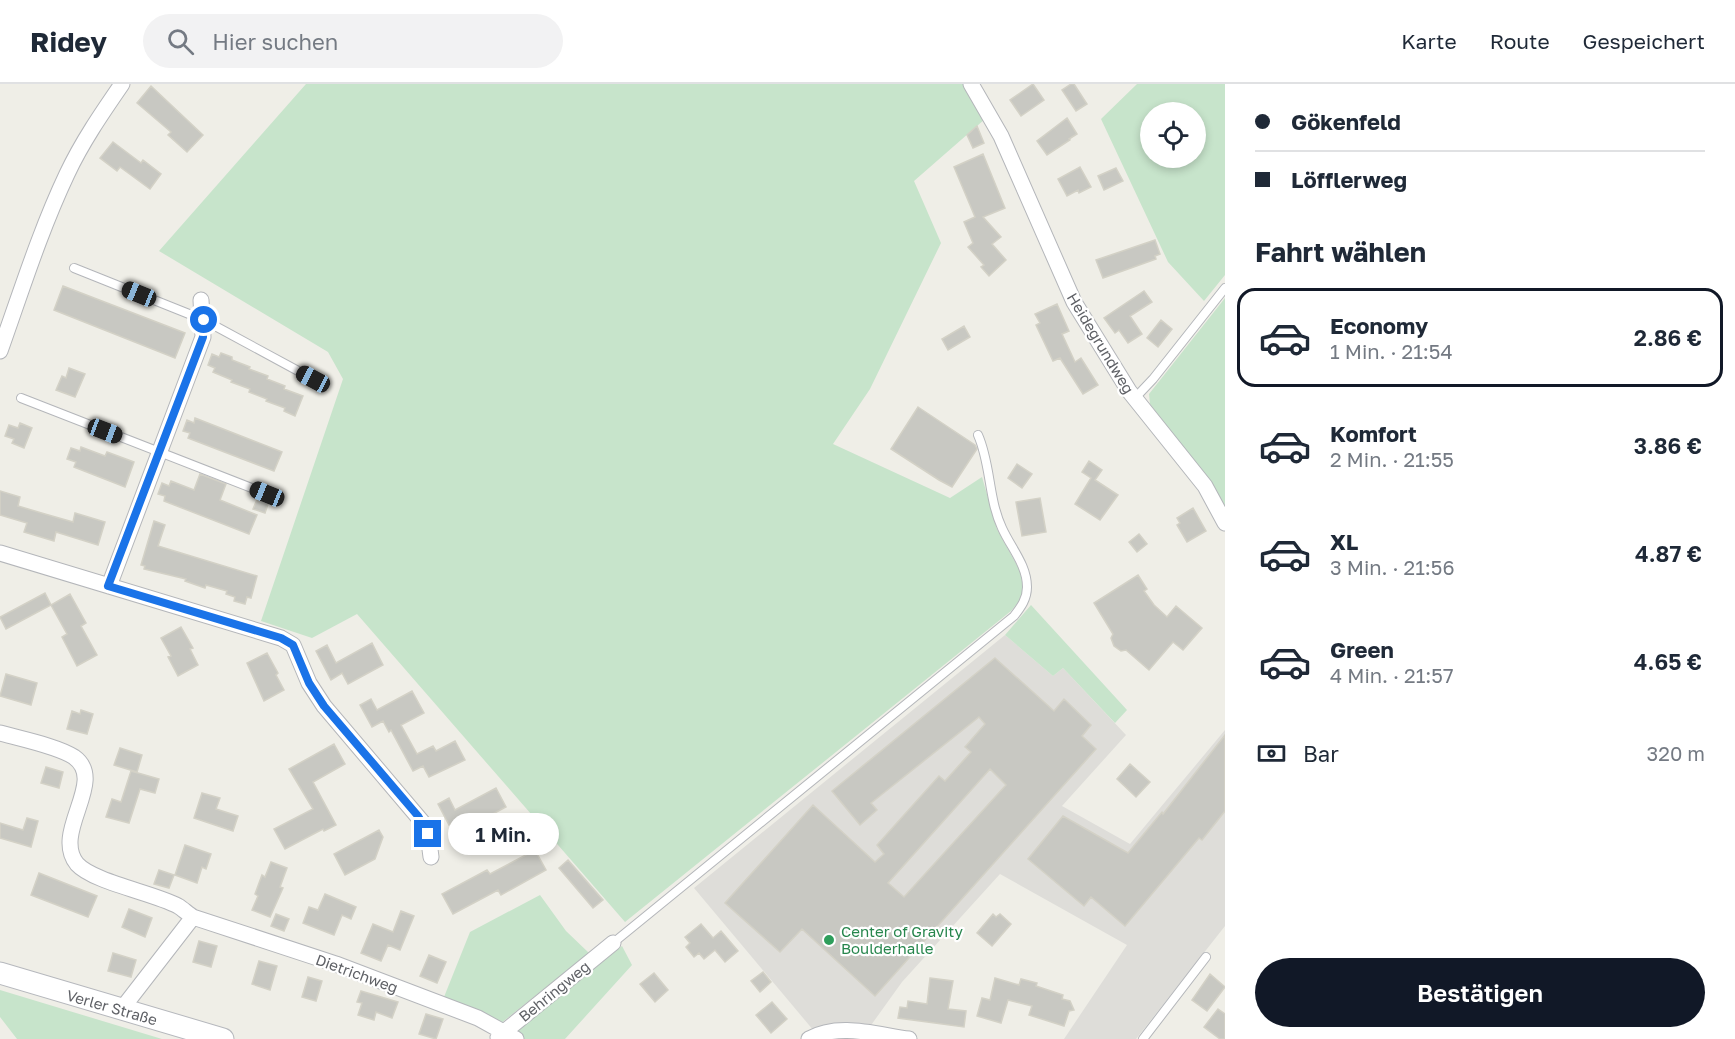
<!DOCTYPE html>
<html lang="de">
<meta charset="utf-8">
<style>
:root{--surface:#fff;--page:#f2f2f3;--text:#1f2937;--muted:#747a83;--line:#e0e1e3;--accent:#111827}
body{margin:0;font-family:"Golos Text",sans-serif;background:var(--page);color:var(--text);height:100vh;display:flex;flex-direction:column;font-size:22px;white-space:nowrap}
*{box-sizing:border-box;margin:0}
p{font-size:20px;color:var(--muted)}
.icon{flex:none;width:33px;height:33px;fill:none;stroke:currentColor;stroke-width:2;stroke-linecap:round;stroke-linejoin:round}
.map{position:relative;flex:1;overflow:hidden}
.panel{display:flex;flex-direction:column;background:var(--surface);width:510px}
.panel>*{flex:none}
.hud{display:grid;align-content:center;height:132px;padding:0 30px;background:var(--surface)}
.controls{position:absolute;left:1140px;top:18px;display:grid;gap:12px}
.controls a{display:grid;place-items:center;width:66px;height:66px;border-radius:50%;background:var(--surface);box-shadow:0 3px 9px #0003;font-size:30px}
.end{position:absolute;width:27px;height:27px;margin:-14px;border:8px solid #1a73e8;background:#fff;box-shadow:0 0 0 3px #fff}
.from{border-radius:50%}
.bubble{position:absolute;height:42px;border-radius:21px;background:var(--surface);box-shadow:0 3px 9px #0003;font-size:20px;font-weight:600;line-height:42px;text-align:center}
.car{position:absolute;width:18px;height:36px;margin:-18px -9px;border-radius:8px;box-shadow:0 0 4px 2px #0007;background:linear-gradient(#222 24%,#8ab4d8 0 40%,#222 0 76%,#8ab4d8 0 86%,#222 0)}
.hud b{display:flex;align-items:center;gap:21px;height:57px;font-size:22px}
.hud b+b{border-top:2px solid var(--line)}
.hud i{width:15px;height:15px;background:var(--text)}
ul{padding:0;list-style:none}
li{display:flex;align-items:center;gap:18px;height:99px;margin:0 12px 9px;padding:0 18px;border:3px solid transparent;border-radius:18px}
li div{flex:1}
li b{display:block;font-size:22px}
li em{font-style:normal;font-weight:600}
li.on{border-color:var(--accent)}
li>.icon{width:54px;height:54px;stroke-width:1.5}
h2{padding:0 30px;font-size:27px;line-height:72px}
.pay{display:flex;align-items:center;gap:15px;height:66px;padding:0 30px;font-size:22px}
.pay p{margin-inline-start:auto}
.cta{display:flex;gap:12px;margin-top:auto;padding:12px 30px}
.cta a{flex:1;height:69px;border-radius:36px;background:var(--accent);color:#fff;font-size:24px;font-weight:600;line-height:69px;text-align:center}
header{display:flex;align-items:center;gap:36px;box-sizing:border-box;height:84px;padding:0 30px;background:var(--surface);border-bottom:2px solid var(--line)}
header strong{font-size:28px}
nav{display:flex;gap:33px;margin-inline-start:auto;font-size:21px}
.search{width:420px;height:54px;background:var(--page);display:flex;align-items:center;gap:15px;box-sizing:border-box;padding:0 21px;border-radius:33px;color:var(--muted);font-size:22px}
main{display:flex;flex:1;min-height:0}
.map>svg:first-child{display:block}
</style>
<header>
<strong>Ridey</strong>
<div class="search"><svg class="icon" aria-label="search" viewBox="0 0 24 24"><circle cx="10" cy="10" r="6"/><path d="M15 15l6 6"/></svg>Hier suchen</div>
<nav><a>Karte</a><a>Route</a><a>Gespeichert</a></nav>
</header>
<main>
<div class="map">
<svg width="1225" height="955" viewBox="0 0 1225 955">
<rect width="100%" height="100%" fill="#efeee7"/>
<path fill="#deddd9" d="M 1005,551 L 1053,592 L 1063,584 L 1126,651 L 1062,722 L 1130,760 L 1225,646 L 1225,842 L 1136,955 L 1064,955 L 1127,861 L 1000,790 L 902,898 L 869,944 L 814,947 L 694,804 Z"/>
<path fill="#c7e4cb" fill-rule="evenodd" d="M 306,0 L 963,0 L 985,35 L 914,97 L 941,159 L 870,305 L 833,360 L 950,414 L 982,393 L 997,445 L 1020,487 L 1023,503 L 1021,515 L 1011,527 L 625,838 L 357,530 L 312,554 L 261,537 L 343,295 L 328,268 L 159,167 Z
M 1137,0 L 1225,0 L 1225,191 L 1204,217 L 1168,178 L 1101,35 ZM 1150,28 L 1196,28 L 1196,74 L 1150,74 Z
M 1225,214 L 1225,429 L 1210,399 L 1150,320 L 1149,310 Z
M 1031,521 L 1127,626 L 1115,639 L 1063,584 L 1053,592 L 1005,551 Z
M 540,811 L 566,847 L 589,869 L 500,940 L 444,913 L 470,848 Z
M 622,862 L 632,881 L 565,955 L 504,955 Z
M 0,906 L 162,955 L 17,955 L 0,933 Z"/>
<path fill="#c8c8c2" stroke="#d3d1c6" stroke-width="1.5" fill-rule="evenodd" d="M 1033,0 L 1044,16 L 1021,32 L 1010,16 Z
M 1071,0 L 1074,0 L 1087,20 L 1076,27 L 1062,6 Z
M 151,2 L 203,51 L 187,68 L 168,51 L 171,48 L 137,19 Z
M 1067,34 L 1077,50 L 1069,55 L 1070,56 L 1047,71 L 1037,57 Z
M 977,42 L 984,59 L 973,64 L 967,51 Z
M 113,58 L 141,79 L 143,76 L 161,90 L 150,105 L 120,83 L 117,87 L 100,74 Z
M 983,70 L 1005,124 L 983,133 L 1001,153 L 992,160 L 1006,176 L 989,192 L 981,183 L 984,181 L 968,163 L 973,159 L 964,138 L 975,133 L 954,83 Z
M 1080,83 L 1091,103 L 1079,109 L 1078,106 L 1067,112 L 1058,95 Z
M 1116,84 L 1123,97 L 1104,106 L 1098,92 Z
M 1155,156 L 1160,170 L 1155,172 L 1156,175 L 1103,194 L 1096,176 Z
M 63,202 L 185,249 L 175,274 L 54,226 Z
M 1144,207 L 1152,218 L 1130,232 L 1142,250 L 1128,259 L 1119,246 L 1115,249 L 1104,234 Z
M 1057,220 L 1069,247 L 1062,250 L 1075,278 L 1081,274 L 1098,301 L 1083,310 L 1060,274 L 1053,277 L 1036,241 L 1040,239 L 1035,230 Z
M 1161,236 L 1172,245 L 1158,263 L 1147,254 Z
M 964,242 L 970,253 L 948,266 L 942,255 Z
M 221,269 L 232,273 L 232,276 L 250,283 L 249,285 L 268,292 L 267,295 L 285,302 L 284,305 L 303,312 L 295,332 L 284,327 L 285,324 L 266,317 L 267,315 L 249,308 L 250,305 L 231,298 L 232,296 L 213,288 L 215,284 L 208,281 L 212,270 L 219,273 Z
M 69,284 L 85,290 L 75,313 L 56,306 L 62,292 L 66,294 Z
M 918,323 L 975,361 L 977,365 L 952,403 L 939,396 L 891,365 Z
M 195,334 L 282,368 L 274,387 L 188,354 L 190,349 L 183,347 L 187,336 L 194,339 Z
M 20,339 L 32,344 L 24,364 L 12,359 L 14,355 L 5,352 L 9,341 L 18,344 Z
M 81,363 L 105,372 L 107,368 L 134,378 L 125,403 L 74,383 L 76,378 L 67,375 L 71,364 L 80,367 Z
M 1089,377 L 1102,386 L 1095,396 L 1118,411 L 1100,436 L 1075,420 L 1091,394 L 1082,388 Z
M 1017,380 L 1032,390 L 1022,404 L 1008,394 Z
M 200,390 L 226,400 L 220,416 L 257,431 L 249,450 L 164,417 L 165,412 L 158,410 L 162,399 L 169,402 L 171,397 L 194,406 Z
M 0,407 L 20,413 L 18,422 L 45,430 L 73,438 L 75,429 L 105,438 L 98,461 L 56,448 L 54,457 L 24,448 L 27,439 L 0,431 Z
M 258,413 L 269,417 L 265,429 L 253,425 Z
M 1040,414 L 1046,448 L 1022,452 L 1016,418 Z
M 1193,424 L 1206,447 L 1187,458 L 1177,441 L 1180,439 L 1177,434 Z
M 154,437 L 165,441 L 158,462 L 257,492 L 251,514 L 247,513 L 245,520 L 234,517 L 235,513 L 226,510 L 227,507 L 206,501 L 205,504 L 185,497 L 186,495 L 144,485 L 145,482 L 141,481 Z
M 1139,450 L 1147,460 L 1137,468 L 1129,458 Z
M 1138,491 L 1147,505 L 1144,507 L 1154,521 L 1167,533 L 1176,522 L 1202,544 L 1183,566 L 1173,558 L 1149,586 L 1126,566 L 1121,567 L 1114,562 L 1111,554 L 1113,550 L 1094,519 Z
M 45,509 L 51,521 L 6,545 L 0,533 Z
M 70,510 L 86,539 L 81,542 L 97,571 L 77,582 L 62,553 L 67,550 L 51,521 Z
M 181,543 L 193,564 L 190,565 L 198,581 L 178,592 L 168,573 L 171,572 L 161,554 Z
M 372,559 L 383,581 L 348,600 L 342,589 L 331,596 L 316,567 L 327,561 L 336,579 Z
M 267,569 L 278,589 L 276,591 L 284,606 L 264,617 L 247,579 Z
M 995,574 L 1054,627 L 1064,615 L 1091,641 L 1082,652 L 1096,665 L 875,912 L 802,845 L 780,868 L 725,819 L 813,721 L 875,778 L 884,770 L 877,761 L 939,692 L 945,697 L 971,668 L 965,663 L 985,640 L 979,633 L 871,719 L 877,726 L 860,741 L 832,707 ZM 990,685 L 1006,701 L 904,813 L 888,799 Z
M 6,590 L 37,599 L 31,621 L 0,612 Z
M 412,607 L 424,629 L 401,641 L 417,670 L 433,662 L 436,667 L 455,657 L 465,676 L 429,693 L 423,682 L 413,687 L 391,646 L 389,648 L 383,637 L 372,643 L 360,621 L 371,615 L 377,626 Z
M 81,626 L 93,630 L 87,650 L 67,645 L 72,627 L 80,630 Z
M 1225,651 L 1225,727 L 1202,756 L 1199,754 L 1125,842 L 1091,813 L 1084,822 L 1028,775 L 1063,732 L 1128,769 L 1162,728 L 1163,730 Z
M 334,660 L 345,680 L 313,698 L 336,741 L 324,747 L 323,745 L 285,765 L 274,745 L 313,725 L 289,685 Z
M 120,664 L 142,671 L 137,688 L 114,681 Z
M 1130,680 L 1150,698 L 1136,713 L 1117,695 Z
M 46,683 L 63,688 L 59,704 L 41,699 Z
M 131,687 L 159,695 L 155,709 L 140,705 L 129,739 L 106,733 L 112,715 L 121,718 Z
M 496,704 L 506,723 L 465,745 L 460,735 L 449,741 L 438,720 L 449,714 L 455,726 Z
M 202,709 L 220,714 L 216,725 L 238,732 L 233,747 L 194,734 Z
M 27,734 L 38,737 L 31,763 L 0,754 L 0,739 L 23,746 Z
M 379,746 L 383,753 L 375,775 L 345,791 L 334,770 Z
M 185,761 L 211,770 L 206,785 L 202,783 L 197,799 L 175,791 Z
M 535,766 L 546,786 L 501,811 L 498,806 L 453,830 L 442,810 L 487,786 L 490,790 Z
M 568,776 L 603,816 L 593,824 L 559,784 Z
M 271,778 L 287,784 L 280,803 L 283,804 L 270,833 L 252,826 L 258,812 L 255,810 L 262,791 L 265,793 Z
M 159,786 L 174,791 L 169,804 L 154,800 Z
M 39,789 L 97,812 L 88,833 L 31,811 Z
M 325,810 L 356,823 L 351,835 L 342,831 L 334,851 L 303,839 L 309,823 L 318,826 Z
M 129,825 L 152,834 L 145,853 L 122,843 Z
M 401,827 L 414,832 L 400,866 L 388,861 L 381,877 L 361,869 L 373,840 L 393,848 Z
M 276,830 L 289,835 L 284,847 L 271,842 Z
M 993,830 L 996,833 L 1000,830 L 1011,840 L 992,862 L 977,849 Z
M 701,840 L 713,854 L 721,847 L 738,867 L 725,878 L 715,866 L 704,875 L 699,869 L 694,873 L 686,863 L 690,859 L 685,853 Z
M 199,857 L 217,862 L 211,883 L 193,878 Z
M 113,869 L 136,876 L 131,893 L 108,887 Z
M 429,871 L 446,878 L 437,899 L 420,892 Z
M 259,877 L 277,882 L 270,906 L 252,900 Z
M 763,888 L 771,898 L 760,908 L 751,897 Z
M 654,889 L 668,906 L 655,918 L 640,900 Z
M 1210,890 L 1225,903 L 1207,927 L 1192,916 Z
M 308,893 L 322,897 L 316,917 L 302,913 Z
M 930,894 L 953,897 L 948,925 L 966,927 L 964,943 L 898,934 L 900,923 L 907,924 L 908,917 L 927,920 Z
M 995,894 L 1019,901 L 1021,895 L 1037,899 L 1036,902 L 1063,911 L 1062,915 L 1070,917 L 1074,926 L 1069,927 L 1064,942 L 1029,931 L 1032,922 L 1008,916 L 1001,939 L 977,932 L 982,914 L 990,916 Z
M 361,907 L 398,918 L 392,934 L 376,928 L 374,936 L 358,931 L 362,919 L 357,918 Z
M 772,918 L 787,935 L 771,949 L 756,931 Z
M 1218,925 L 1225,930 L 1225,955 L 1220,955 L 1204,943 Z
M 426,930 L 443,935 L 436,955 L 419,950 Z"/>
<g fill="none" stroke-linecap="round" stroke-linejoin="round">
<g stroke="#b4b6ba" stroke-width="10">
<path id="lane" d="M 74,184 L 204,236 L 313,295
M 21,314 L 267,410
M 1135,314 L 1153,295 L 1225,204
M 613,859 L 1014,532 C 1021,523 1027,515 1027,503 C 1027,481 1011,464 1002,444 C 988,414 991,380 978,351
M 1143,955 L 1206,873"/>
</g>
<g stroke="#b4b6ba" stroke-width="17">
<path id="street" d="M 971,0 L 1001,52 L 1074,218 L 1129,307 L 1205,402 L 1225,439
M 0,267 C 21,208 40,147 67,90 C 82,58 102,29 122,0
M 0,469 L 281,554 L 293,561 L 309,599 L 324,622 L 424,740 L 428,750 L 431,773
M 109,502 L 203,253 L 201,216
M 0,649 C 21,655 57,662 74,673 C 108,697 51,748 77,780 C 93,798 154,809 178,822 C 183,825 188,830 193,833 L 336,880 L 478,934 L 516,955
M 121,926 L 193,833
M 498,953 L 613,859
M 809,955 C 839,938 877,951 909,955"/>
</g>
<g stroke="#b6b8bd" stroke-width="23">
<path id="secondary" d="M 0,889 L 223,955"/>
</g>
<use href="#lane" stroke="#fff" stroke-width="8"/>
<use href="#street" stroke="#fff" stroke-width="15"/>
<use href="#secondary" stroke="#fff" stroke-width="21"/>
</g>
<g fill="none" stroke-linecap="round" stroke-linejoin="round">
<path stroke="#1a73e8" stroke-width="8" d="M 204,236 L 203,253 L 108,502 L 281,554 L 293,561 L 309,599 L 324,622 L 418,732 L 428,750"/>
</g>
<circle fill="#2e9e5b" stroke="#fff" stroke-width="2" cx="829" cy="856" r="6"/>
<g text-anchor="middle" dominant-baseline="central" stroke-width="4.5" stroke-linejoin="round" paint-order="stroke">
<g font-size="15" fill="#5f6166" stroke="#fff">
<text transform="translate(1101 259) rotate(59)">Heidegrundweg</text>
<text transform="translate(357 889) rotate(20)">Dietrichweg</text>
<text transform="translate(554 907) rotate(-39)">Behringweg</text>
<text transform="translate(112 923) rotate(16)">Verler Straße</text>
</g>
<g font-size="15" fill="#27864d" stroke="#fff" text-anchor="start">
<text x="841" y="847">Center of Gravity<tspan x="841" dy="17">Boulderhalle</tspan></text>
</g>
</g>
</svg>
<div class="controls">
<a><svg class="icon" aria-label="locate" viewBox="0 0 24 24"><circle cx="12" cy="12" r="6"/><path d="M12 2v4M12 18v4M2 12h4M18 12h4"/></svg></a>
</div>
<i class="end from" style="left:204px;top:236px"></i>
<i class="end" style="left:428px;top:750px"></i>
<div class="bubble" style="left:448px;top:729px;width:111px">1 Min.</div>
<i class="car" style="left:139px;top:210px;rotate:292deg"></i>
<i class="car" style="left:313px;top:295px;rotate:298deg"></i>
<i class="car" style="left:105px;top:347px;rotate:111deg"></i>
<i class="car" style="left:267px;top:410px;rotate:292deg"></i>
</div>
<section class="panel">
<div class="hud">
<b><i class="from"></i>Gökenfeld</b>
<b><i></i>Löfflerweg</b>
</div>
<h2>Fahrt wählen</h2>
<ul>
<li class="on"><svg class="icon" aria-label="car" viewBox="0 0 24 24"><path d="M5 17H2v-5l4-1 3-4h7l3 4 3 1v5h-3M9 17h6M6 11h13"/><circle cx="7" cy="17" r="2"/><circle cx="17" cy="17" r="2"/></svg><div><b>Economy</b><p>1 Min. · 21:54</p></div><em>2.86 €</em></li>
<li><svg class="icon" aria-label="car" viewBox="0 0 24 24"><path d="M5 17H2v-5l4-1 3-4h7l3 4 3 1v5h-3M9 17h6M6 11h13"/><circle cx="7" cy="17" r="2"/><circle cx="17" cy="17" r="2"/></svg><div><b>Komfort</b><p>2 Min. · 21:55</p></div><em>3.86 €</em></li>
<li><svg class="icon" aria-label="car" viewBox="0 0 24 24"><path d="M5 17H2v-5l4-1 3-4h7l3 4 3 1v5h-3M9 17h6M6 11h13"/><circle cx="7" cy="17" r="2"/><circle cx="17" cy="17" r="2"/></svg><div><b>XL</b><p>3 Min. · 21:56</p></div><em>4.87 €</em></li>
<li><svg class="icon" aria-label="car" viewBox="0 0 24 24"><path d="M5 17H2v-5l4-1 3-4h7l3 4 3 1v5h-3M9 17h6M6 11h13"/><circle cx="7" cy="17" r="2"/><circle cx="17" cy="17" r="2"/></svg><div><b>Green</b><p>4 Min. · 21:57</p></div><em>4.65 €</em></li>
</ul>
<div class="pay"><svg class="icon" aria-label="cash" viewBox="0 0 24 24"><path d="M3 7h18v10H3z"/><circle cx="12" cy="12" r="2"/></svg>Bar<p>320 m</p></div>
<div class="cta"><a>Bestätigen</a></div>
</section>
</main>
